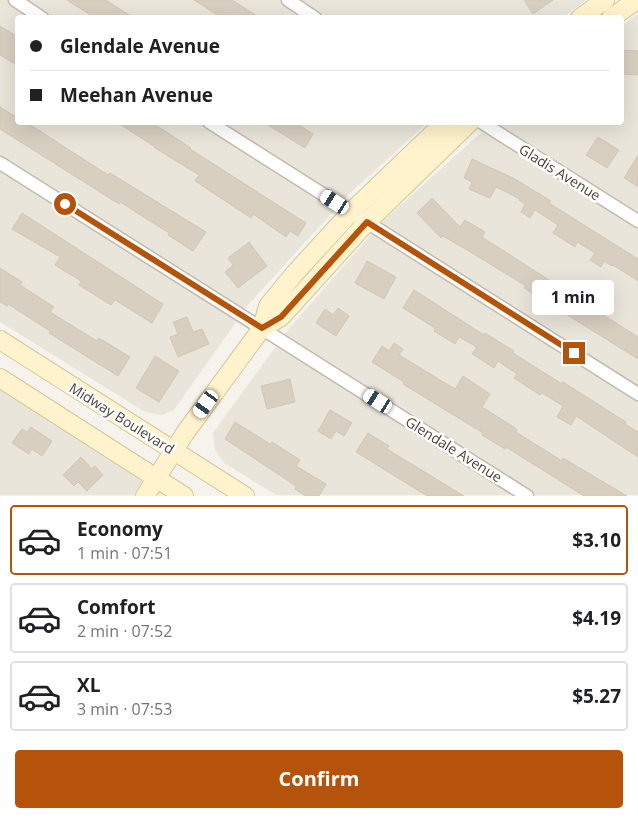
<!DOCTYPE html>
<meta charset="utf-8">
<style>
:root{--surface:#fff;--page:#f2f2f2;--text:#202124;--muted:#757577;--line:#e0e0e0;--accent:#b45309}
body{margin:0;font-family:"Open Sans",sans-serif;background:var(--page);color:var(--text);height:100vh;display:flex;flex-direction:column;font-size:19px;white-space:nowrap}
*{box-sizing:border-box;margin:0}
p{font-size:16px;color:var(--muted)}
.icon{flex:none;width:28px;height:28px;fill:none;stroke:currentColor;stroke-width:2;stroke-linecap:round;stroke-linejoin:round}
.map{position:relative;height:496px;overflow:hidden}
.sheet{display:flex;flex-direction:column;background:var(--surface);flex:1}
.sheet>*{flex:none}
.banner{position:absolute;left:15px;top:15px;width:609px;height:110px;border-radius:5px;box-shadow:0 5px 20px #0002;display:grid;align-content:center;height:110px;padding:0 15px;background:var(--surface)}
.end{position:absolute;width:22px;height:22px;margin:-11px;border:6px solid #b45309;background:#fff;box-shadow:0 0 0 2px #fff}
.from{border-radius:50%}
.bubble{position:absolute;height:35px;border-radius:5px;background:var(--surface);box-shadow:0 5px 20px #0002;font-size:16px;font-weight:700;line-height:35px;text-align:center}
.car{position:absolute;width:15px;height:30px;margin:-15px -8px;border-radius:6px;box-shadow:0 0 4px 1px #0007;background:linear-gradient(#fff 24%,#345 0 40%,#fff 0 76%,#345 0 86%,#fff 0)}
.banner b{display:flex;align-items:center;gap:18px;height:48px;font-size:19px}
.banner b+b{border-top:1px solid var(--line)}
.banner i{width:12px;height:12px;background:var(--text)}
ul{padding:9px 0 0;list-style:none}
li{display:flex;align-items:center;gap:15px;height:70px;margin:0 10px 8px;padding:0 5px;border:2px solid var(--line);border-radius:5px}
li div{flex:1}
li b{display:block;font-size:19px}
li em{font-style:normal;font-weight:700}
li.active{border-color:var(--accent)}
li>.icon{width:45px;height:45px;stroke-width:1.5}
.cta{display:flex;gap:10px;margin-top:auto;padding:10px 15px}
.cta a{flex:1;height:58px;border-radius:5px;background:var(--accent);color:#fff;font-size:20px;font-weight:700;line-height:58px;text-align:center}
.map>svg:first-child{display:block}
</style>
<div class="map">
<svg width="638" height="496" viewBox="0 0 638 496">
<rect width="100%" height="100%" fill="#f6f3ec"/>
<path fill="#eae5da" d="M 0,0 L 586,0 L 562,18 L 18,18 L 18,122 L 427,123 L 349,194 L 248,305 L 174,410 L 162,415 L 145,412 L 0,322 Z
M 638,14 L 638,495 L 276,495 L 224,463 L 215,450 L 213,433 L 287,331 L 384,220 L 492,123 L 621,122 L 621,26 Z
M 0,387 L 172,495 L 0,495 Z"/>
<path fill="#d8cfc1" stroke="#d3c7b4" d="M 67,0 L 106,0 L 134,18 L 95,18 Z
M 194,0 L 232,0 L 260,18 L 222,18 Z
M 524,0 L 553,0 L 533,14 Z
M 0,26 L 18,37 L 18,66 L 0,55 Z
M 621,50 L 638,51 L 638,75 L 621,74 Z
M 0,107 L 18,118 L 18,122 L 24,122 L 32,126 L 108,175 L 110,173 L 206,232 L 193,251 L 168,235 L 169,233 L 120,202 L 119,204 L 0,129 Z
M 117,122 L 151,122 L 191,148 L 190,149 L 306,223 L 298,236 L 290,231 L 286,237 L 253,214 L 251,218 L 195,181 L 199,175 L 155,148 L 155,147 Z
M 263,122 L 294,122 L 313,134 L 305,148 Z
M 598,137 L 619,150 L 607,168 L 586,155 Z
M 638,155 L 638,187 L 624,178 Z
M 472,159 L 515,179 L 551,201 L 549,203 L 638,259 L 638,281 L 613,265 L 612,266 L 604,261 L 601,267 L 590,260 L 595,253 L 577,242 L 575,247 L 553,233 L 558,225 L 535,210 L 530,218 L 521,212 L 525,204 L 519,200 L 520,199 L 496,187 L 490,198 L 469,189 L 472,182 L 464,178 Z
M 432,198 L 460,227 L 465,220 L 485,232 L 482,237 L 638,337 L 638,359 L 524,288 L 526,286 L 472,253 L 443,236 L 441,238 L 417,213 Z
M 22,213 L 163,304 L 152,323 L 115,300 L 111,305 L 79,285 L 81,281 L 55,265 L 60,257 L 12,229 Z
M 249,242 L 267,266 L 238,288 L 225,272 L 233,265 L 228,258 Z
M 367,261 L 396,277 L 384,299 L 355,283 Z
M 0,268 L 22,282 L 20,285 L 54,307 L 50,312 L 97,341 L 99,338 L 130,357 L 118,376 L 49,333 L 50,331 L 8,304 L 7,306 L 0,302 Z
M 414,290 L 484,335 L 485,333 L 514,351 L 513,353 L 562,384 L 563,382 L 626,422 L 625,424 L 638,432 L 638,457 L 576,416 L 571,425 L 557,417 L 563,406 L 542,393 L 540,395 L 514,378 L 517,374 L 498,361 L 494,368 L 472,354 L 477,347 L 459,337 L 455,344 L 434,331 L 435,328 L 403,308 Z
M 338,308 L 349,316 L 336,336 L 316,323 L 325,309 L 333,315 Z
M 187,317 L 193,332 L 202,329 L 209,344 L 178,357 L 170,337 L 178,334 L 173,322 Z
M 394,343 L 403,349 L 399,355 L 455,389 L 463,376 L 490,394 L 482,407 L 517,429 L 516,432 L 562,461 L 563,458 L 627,496 L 584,496 L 506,447 L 505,449 L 482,435 L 483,433 L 403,384 L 404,382 L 372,362 L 382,346 L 389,351 Z
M 155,356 L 179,371 L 159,402 L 136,388 Z
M 290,379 L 295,402 L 267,409 L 261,386 Z
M 330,410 L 352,423 L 344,436 L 336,431 L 331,439 L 318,431 Z
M 235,422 L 270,444 L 272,442 L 300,460 L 296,466 L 326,484 L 319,496 L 305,496 L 295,489 L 296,486 L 225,439 Z
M 31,427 L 52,441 L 42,456 L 32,449 L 29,454 L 12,443 L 22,429 L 27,432 Z
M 368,433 L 389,446 L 387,449 L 464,496 L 427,496 L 356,452 Z
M 81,457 L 92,469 L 95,466 L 103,475 L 87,491 L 78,482 L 74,486 L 63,475 Z"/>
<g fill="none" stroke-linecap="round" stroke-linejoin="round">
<g stroke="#c2bbae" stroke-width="15">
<path id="street" d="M 15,0 L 42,18
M 288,0 L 315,18
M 209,122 L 638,394
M 481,122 L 638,221
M 0,163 L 527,496"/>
</g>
<g stroke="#d6c79b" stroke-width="20">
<path id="secondary" d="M 580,18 L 605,0
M 611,18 L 637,0
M 262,328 L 281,317 L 367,222 L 470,122
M 0,340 L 245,496
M 0,378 L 184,496
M 145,496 L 185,433 L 262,328 L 268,306 L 295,273 L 351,212 L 445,122"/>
</g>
<use href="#street" stroke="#fff" stroke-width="12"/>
<use href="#secondary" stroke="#fff3cd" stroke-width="18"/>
</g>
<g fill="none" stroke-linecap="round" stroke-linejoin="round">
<path stroke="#b45309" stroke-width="6" d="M 65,204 L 262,328 L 281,317 L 367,222 L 574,353"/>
</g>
<g text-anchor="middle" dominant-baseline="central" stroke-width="5" stroke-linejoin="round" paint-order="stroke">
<g font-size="14" fill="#4b4439" stroke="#fff">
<text transform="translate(560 172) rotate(32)">Gladis Avenue</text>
<text transform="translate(122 418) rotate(32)">Midway Boulevard</text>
<text transform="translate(454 449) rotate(32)">Glendale Avenue</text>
</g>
</g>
</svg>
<i class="end from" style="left:65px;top:204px"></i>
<i class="end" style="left:574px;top:353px"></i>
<div class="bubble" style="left:532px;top:280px;width:82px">1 min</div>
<i class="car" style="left:335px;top:202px;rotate:302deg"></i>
<i class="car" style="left:378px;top:401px;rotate:302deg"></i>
<i class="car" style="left:206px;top:404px;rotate:216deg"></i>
<div class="banner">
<b><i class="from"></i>Glendale Avenue</b>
<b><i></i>Meehan Avenue</b>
</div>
</div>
<section class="sheet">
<ul>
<li class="active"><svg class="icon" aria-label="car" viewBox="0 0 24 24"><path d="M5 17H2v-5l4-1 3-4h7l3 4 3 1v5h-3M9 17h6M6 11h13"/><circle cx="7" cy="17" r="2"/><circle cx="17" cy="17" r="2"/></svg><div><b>Economy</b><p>1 min · 07:51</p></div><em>$3.10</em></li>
<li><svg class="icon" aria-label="car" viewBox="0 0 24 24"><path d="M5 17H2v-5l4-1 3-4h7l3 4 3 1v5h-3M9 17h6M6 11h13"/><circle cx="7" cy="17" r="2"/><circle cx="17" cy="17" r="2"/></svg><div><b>Comfort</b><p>2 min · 07:52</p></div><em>$4.19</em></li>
<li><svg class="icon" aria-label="car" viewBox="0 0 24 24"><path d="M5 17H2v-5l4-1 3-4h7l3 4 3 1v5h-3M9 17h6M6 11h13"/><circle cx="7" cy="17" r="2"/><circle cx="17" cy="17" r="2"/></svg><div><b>XL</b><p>3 min · 07:53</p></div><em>$5.27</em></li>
</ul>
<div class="cta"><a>Confirm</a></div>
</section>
